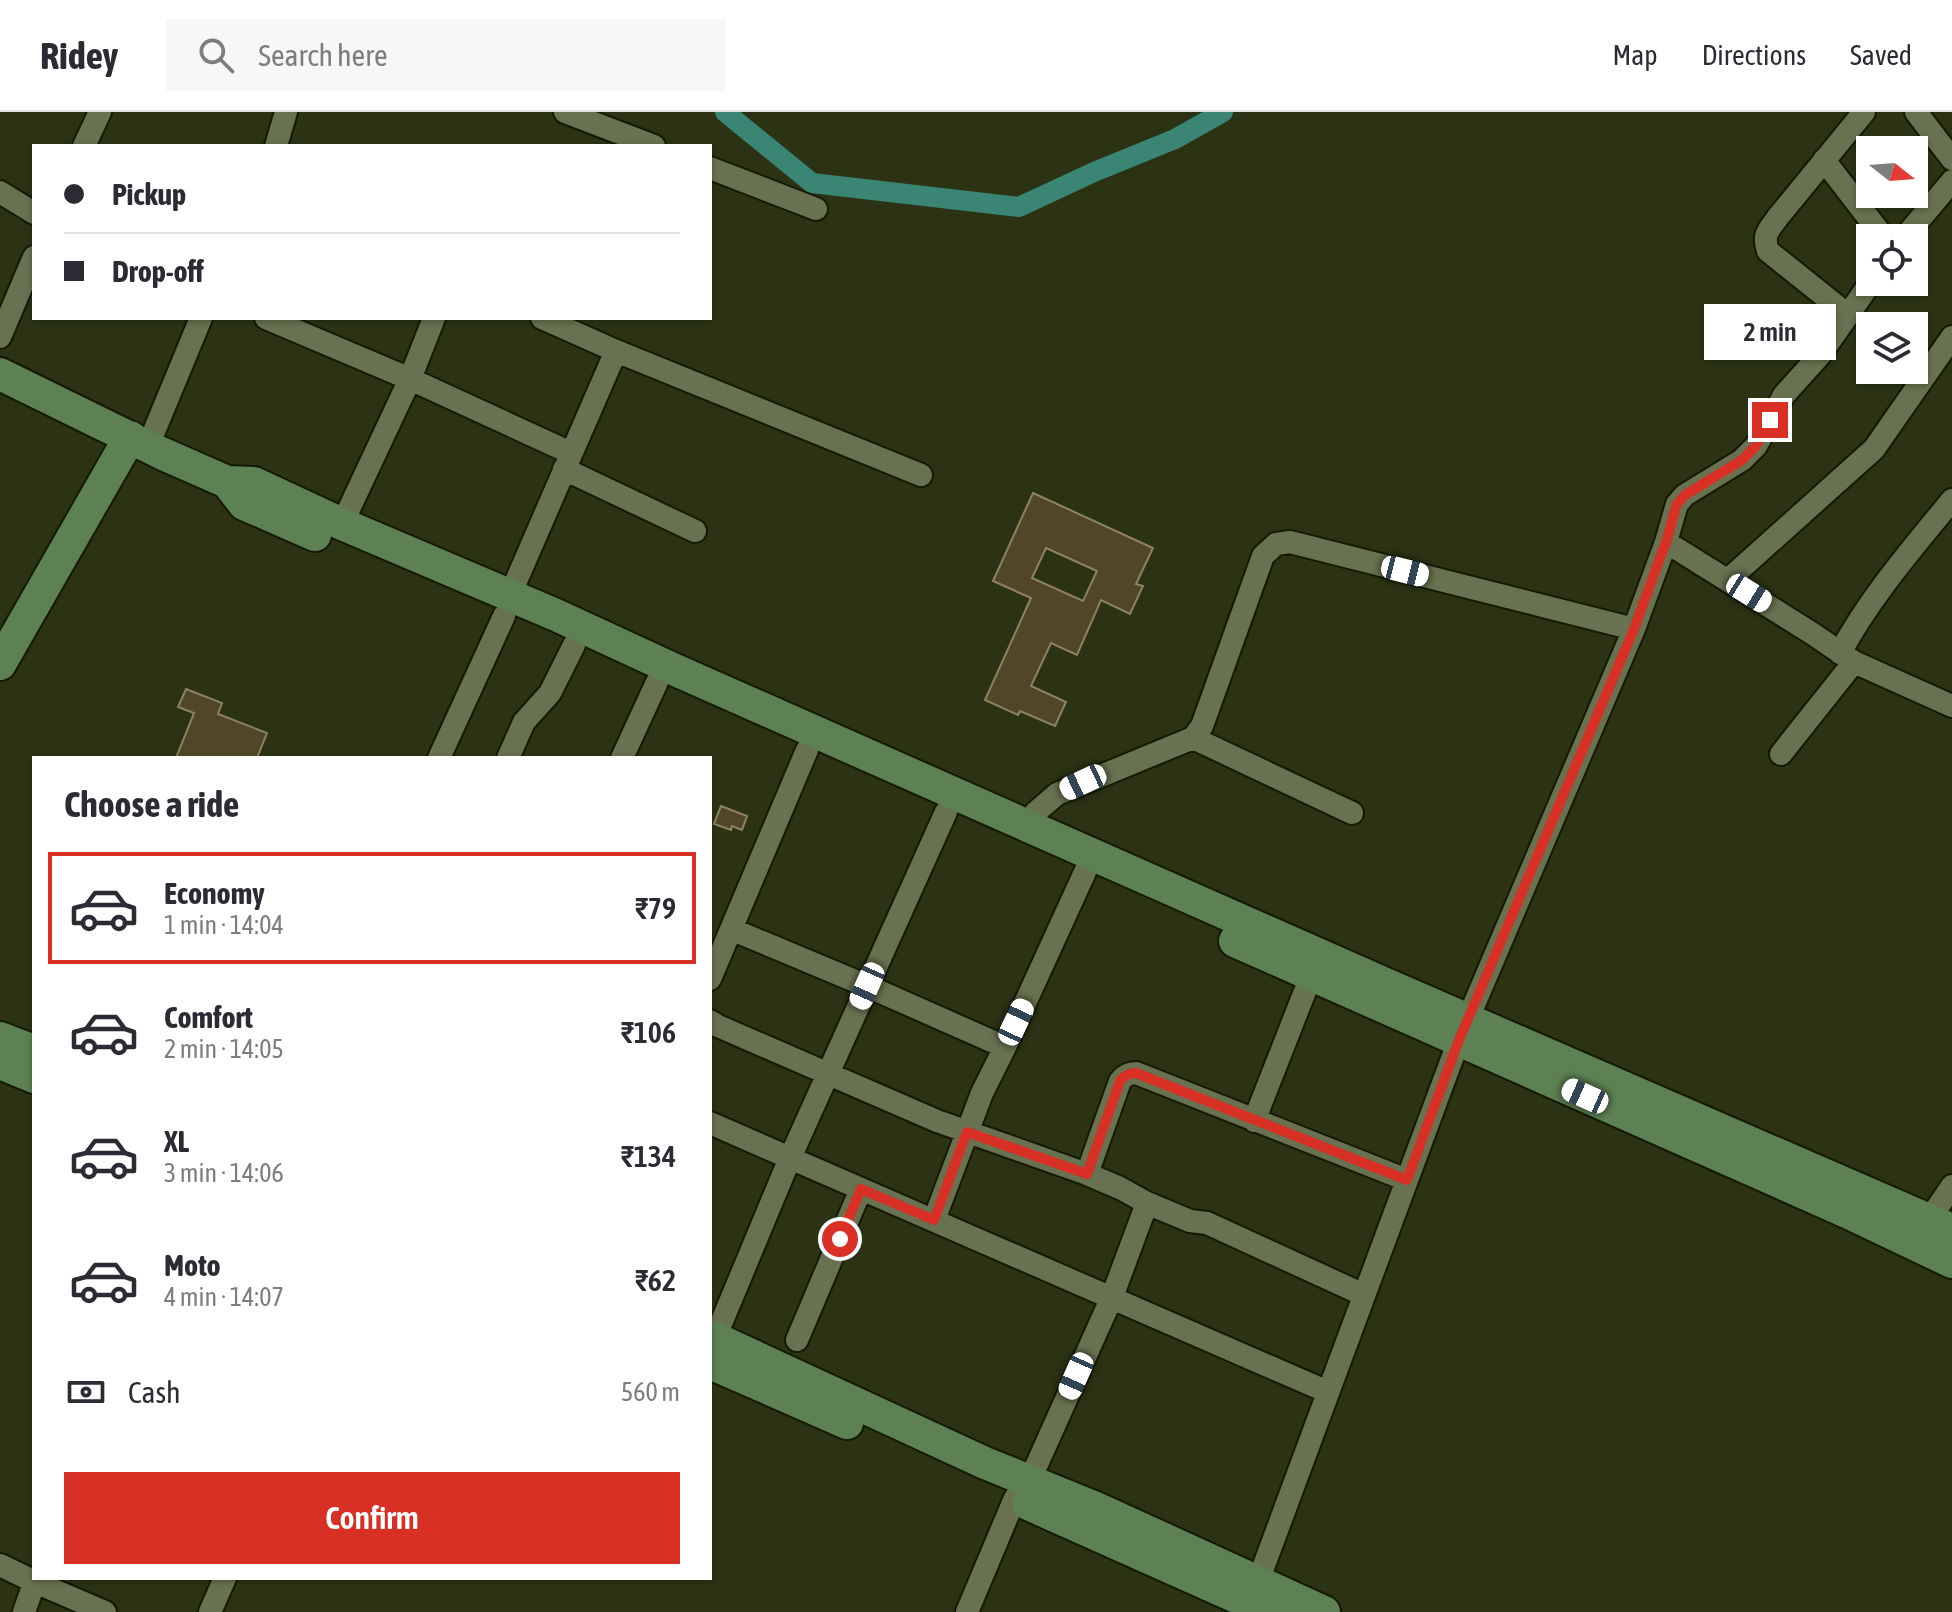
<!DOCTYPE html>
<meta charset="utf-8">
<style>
:root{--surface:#fff;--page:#f7f7f7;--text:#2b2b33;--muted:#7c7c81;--line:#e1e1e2;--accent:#d93025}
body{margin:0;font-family:"Asap Condensed",sans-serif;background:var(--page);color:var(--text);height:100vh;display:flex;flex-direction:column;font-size:30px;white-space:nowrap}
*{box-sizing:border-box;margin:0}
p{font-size:26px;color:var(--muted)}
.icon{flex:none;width:44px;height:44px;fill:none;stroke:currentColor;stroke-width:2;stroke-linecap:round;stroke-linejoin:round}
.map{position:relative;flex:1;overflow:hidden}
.details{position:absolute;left:32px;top:644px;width:680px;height:824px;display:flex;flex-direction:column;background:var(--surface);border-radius:0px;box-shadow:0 2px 6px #0004}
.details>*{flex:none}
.top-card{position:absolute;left:32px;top:32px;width:680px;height:176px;border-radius:0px;box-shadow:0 2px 6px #0004;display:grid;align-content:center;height:176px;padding:0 32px;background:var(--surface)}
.needle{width:52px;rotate:107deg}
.fabs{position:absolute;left:1856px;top:24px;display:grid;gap:16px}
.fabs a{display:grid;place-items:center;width:72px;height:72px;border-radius:0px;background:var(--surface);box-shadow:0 2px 6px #0004;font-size:40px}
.end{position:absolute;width:36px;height:36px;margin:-18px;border:10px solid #d93025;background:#fff;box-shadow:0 0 0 4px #fff}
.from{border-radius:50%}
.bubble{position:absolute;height:56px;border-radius:0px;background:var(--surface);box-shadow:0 2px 6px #0004;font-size:26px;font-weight:600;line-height:56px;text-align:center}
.car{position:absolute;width:24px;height:48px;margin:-24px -12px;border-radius:10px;box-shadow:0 0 6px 2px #0007;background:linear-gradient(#fff 24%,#345 0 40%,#fff 0 76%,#345 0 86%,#fff 0)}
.top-card b{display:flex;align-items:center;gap:28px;height:76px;font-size:30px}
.top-card b+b{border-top:2px solid var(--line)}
.top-card i{width:20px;height:20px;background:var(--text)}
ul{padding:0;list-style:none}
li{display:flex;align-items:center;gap:24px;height:112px;margin:0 16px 12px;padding:0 16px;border:4px solid transparent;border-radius:0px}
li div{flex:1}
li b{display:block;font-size:30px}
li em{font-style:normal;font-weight:600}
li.on{border-color:var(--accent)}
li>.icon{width:72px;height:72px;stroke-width:1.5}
h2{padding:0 32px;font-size:36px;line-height:96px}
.pay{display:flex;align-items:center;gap:20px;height:88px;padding:0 32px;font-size:30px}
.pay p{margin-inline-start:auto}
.action{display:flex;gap:16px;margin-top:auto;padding:16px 32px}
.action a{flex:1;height:92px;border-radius:0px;background:var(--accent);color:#fff;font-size:32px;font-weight:600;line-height:92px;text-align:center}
header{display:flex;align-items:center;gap:48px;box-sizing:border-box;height:112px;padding:0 40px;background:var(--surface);border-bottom:2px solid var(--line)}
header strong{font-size:38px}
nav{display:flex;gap:44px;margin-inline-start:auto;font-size:28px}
.search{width:560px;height:72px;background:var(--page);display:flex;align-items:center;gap:20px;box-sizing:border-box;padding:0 28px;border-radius:0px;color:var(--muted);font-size:30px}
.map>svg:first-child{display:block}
</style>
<header>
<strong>Ridey</strong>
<div class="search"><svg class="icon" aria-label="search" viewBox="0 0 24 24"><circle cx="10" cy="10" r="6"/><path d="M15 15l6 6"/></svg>Search here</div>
<nav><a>Map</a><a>Directions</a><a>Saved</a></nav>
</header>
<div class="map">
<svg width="1952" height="1500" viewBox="0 0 1952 1500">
<rect width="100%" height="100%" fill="#2b3314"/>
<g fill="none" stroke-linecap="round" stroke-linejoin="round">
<path stroke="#3a8574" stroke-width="20" d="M 725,0 L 812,71 L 1019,95 L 1094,60 L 1175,27 L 1223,0"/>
</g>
<path fill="#514728" stroke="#8d8261" stroke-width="2" fill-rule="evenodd" d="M 1033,381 L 1153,436 L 1136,472 L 1143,474 L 1130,502 L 1101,488 L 1077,543 L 1051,531 L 1031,574 L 1066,590 L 1055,614 L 1020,599 L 1018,603 L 985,588 L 1031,486 L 993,469 ZM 1046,436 L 1097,459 L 1083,489 L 1032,466 Z
M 186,577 L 222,591 L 218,602 L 267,621 L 257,646 L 176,646 L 194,601 L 178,595 Z
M 721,694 L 747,704 L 742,718 L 732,714 L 731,718 L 714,712 Z"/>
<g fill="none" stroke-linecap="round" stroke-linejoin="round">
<g stroke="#141a00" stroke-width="26">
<path id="street" d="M 565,0 L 654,34
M 1916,0 L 1952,47
M 84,34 L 100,0
M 276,34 L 286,0
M 1824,48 L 1884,126
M 710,56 L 816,97
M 0,80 L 34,101
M 1904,126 L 1952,69
M 1848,203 L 1768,139 C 1762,122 1769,118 1778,105 L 1864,0
M 266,206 L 410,267 L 434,206
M 542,206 L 616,239
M 0,225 L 34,145
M 148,334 L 201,206
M 564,357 L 695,419
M 342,412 L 410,267 L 571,341
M 1666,430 L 1813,522 L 1854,550 L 1952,594
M 1728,468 L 1874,337 L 1952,225
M 510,483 L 616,239 L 921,363
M 1840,541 C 1870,485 1912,437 1952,388
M 1193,626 L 1352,701
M 1781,642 L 1854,550
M 439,646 L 504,504
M 508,646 L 524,610 L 550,581 L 574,533
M 622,646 L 657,570
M 946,700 L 790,1046 L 1328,1280
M 1029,714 L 1036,700 L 1057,682 L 1193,626 L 1202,614 L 1263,444 L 1276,432 L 1290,430 L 1634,517
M 731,817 L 867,874 L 1005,935
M 710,867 L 807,638
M 710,909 L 718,914 L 937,1009 L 1087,1062 L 1120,1076 L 1147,1091
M 1254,1009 L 1311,864
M 710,1011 L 790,1046 L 715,1226
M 1087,1062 L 1120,969 C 1124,964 1128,961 1136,961 L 1407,1068
M 934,1108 L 982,981 L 1005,935 L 1085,760
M 1929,1108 L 1952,1074
M 797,1228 L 861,1077
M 1029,1370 L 1112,1185 L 1147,1091 L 1190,1109 L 1207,1111 L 1364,1183
M 0,1453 L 35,1470 L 105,1500
M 1253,1483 L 1459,928 L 1634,517 L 1666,430 L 1677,392 L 1685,383 L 1742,348 L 1756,334 L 1784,283 L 1820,243 L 1871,170
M 24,1500 L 36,1466
M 210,1500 L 225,1466
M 967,1500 L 1015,1386"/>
</g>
<g stroke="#141a00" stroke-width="36">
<path id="secondary" d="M 0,262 L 161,341 L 227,370 L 254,371 L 342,412 L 556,503 L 673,557 L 1383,871 L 1952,1118
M 227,370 L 244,392 L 315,423
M 0,552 L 130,325
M 1235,829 L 1847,1100 L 1952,1150
M 0,926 L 34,939
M 0,951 L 34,965
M 710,1224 L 985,1351 L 1096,1396 L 1324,1500
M 710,1251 L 847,1311
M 1028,1392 L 1270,1500"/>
</g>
<use href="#street" stroke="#687150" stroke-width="22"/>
<use href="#secondary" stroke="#5d8153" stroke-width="32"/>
</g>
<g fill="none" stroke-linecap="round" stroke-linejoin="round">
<path stroke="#d93025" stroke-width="10" d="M 840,1127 L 861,1077 L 934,1108 L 967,1020 L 1087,1062 L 1120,969 C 1124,964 1128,961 1136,961 L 1407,1068 L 1459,928 L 1634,517 L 1666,430 L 1677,392 L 1685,383 L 1742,348 L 1756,334 L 1770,308"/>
</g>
</svg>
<div class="fabs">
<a><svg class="needle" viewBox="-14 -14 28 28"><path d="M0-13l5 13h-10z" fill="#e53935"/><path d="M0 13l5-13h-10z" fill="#7c7c81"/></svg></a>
<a><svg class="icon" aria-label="locate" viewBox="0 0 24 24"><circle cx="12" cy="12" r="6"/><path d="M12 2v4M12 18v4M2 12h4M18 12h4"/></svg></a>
<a><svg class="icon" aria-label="layers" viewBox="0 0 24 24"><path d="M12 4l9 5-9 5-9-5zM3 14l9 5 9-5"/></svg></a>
</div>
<i class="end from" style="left:840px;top:1127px"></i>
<i class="end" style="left:1770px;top:308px"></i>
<div class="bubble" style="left:1704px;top:192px;width:132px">2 min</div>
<i class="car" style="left:1405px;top:459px;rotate:104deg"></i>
<i class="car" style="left:1749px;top:481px;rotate:122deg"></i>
<i class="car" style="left:1083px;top:670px;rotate:245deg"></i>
<i class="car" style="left:867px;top:874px;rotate:204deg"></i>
<i class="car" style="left:1016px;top:910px;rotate:25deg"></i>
<i class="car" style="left:1585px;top:984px;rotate:294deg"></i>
<i class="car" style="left:1076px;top:1264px;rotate:204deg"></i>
<div class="top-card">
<b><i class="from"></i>Pickup</b>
<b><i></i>Drop-off</b>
</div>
<section class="details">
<h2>Choose a ride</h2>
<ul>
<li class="on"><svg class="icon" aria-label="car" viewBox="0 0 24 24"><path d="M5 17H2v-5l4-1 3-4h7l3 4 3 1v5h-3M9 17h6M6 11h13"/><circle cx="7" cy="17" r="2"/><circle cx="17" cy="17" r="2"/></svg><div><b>Economy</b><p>1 min · 14:04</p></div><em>₹79</em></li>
<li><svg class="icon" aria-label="car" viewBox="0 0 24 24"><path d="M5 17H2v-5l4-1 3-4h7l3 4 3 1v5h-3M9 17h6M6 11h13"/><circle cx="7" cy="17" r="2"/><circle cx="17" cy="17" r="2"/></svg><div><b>Comfort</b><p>2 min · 14:05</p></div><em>₹106</em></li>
<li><svg class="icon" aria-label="car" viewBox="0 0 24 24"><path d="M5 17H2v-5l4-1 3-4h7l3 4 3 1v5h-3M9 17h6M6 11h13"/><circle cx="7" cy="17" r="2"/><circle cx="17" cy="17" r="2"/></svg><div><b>XL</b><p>3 min · 14:06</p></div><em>₹134</em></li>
<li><svg class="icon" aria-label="car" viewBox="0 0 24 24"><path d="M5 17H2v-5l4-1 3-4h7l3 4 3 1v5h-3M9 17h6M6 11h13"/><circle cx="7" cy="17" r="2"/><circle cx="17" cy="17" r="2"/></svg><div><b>Moto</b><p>4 min · 14:07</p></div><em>₹62</em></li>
</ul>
<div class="pay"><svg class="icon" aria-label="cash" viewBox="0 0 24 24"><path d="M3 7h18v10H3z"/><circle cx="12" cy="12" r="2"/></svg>Cash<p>560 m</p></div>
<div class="action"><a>Confirm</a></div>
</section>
</div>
